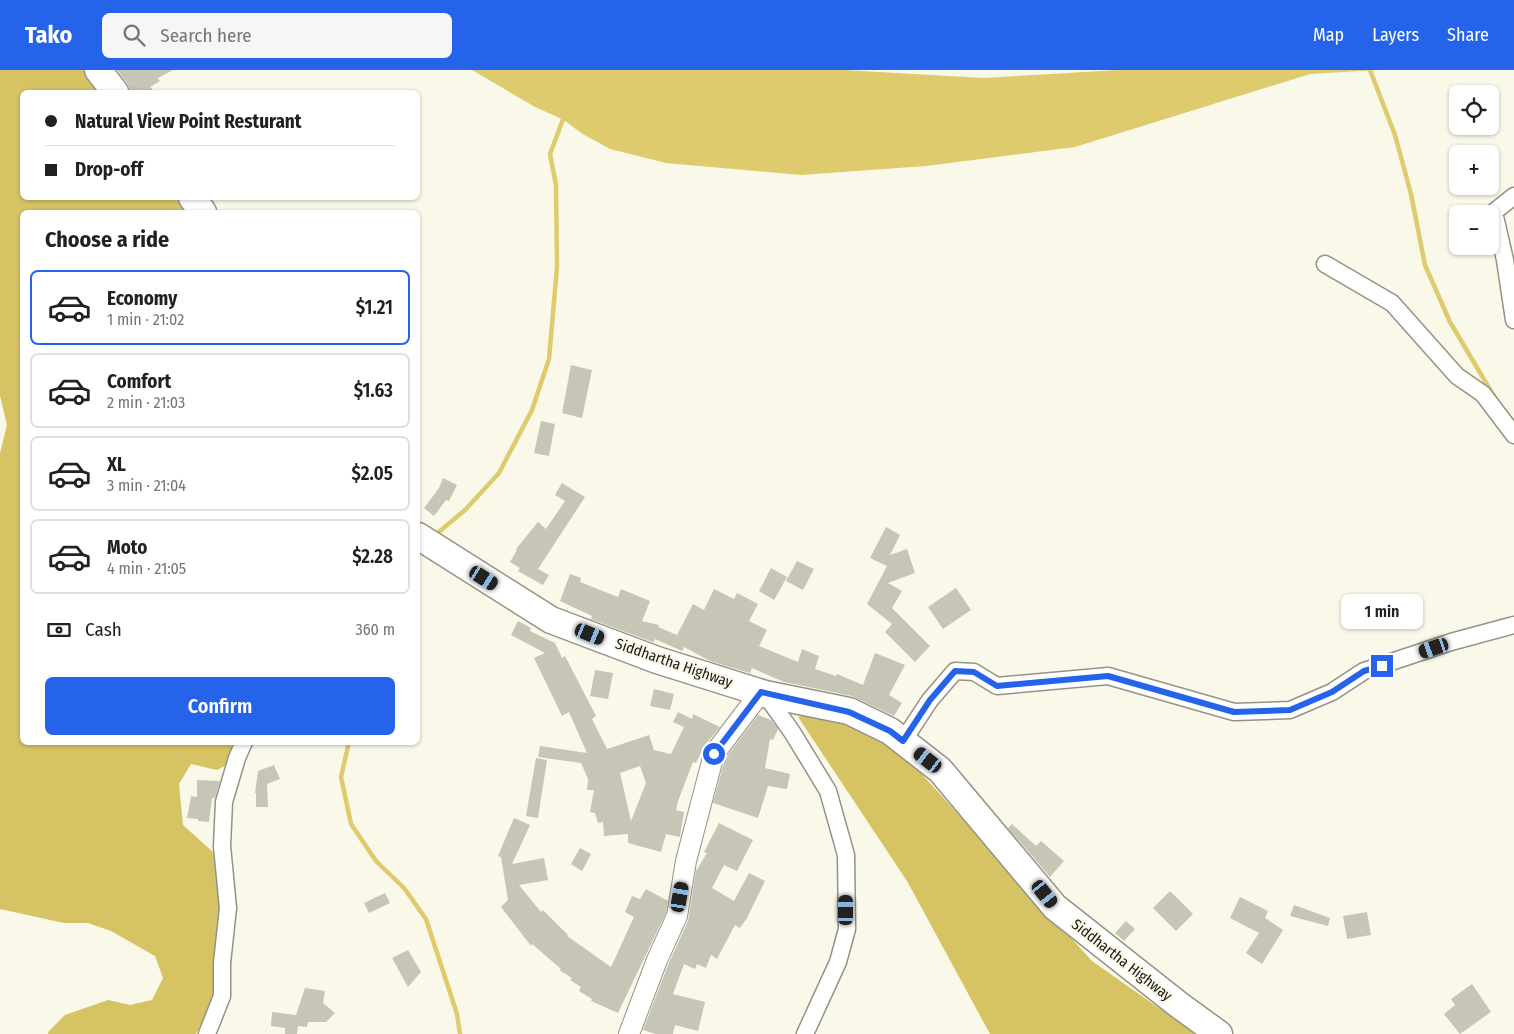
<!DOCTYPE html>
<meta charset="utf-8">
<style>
:root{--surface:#fff;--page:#f6f6f6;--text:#202124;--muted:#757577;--line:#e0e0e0;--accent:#2563eb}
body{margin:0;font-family:"Fira Sans Condensed",sans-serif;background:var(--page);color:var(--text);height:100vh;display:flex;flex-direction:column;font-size:19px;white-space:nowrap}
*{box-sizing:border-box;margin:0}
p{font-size:16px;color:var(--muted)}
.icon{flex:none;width:28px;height:28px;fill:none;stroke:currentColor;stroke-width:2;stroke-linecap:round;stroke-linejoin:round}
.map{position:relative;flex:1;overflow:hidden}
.panel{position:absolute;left:20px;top:140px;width:400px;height:535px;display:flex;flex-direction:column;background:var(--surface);border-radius:8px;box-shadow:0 1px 4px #0004}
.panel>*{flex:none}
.hud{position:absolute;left:20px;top:20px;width:400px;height:110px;border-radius:8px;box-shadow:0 1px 4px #0004;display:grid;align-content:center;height:110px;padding:0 25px;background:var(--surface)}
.controls{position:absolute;left:1449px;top:15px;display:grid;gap:10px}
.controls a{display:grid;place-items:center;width:50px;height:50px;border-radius:8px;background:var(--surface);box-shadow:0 1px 4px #0004;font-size:25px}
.end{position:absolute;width:22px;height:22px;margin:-11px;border:6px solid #2563eb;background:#fff;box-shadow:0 0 0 2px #fff}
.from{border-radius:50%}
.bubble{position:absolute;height:35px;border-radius:8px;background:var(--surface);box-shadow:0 1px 4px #0004;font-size:16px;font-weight:600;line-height:35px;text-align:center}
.car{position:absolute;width:15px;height:30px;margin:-15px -8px;border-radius:6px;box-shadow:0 0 4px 1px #0007;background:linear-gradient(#222 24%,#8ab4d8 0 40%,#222 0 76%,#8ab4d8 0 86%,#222 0)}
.hud b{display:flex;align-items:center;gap:18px;height:48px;font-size:19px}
.hud b+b{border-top:1px solid var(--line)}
.hud i{width:12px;height:12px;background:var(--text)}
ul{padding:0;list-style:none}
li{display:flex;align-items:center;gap:15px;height:75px;margin:0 10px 8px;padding:0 15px;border:2px solid var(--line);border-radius:8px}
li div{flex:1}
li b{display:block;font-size:19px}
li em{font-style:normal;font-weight:600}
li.on{border-color:var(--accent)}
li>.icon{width:45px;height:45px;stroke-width:1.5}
h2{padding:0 25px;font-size:22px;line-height:60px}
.pay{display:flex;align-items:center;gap:12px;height:55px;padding:0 25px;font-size:19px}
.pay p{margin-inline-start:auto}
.primary-button{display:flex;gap:10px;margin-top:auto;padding:10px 25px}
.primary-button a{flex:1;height:58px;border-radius:8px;background:var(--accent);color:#fff;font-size:20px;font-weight:600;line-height:58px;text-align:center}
header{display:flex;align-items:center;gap:30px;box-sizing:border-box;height:70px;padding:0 25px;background:var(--accent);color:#fff}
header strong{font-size:24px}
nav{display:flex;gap:28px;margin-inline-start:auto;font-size:18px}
.search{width:350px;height:45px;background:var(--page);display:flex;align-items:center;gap:12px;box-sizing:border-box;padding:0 18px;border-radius:8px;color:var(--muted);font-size:19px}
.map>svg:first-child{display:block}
</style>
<header>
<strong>Tako</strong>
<div class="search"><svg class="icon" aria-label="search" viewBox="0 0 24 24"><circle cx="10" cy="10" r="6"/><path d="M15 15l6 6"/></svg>Search here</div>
<nav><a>Map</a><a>Layers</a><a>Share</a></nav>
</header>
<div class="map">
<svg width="1514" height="964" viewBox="0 0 1514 964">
<rect width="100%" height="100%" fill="#faf8e8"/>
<path fill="#d5c364" d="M 0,0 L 83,0 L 101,22 L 22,22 L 22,128 L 183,128 L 194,142 L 22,142 L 22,672 L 238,673 L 227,695 L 217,700 L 191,694 L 179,714 L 183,755 L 213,782 L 222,818 L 212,933 L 196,964 L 48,964 L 49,961 L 65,945 L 108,930 L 130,935 L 152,930 L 163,908 L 155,886 L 111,861 L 88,853 L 64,853 L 0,839 L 0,383 L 7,355 L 0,326 Z
M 820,641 L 863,658 L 910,691 L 1092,891 L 1196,964 L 990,964 L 907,811 L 798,647 Z"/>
<path fill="#ddcb6d" d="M 472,0 L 844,0 L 984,8 L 1118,0 L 1377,0 L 1310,4 L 1075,77 L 926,96 L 801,105 L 666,93 L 610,79 L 581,63 L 564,50 L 535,37 Z"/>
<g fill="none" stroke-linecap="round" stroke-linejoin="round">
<path stroke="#ddcb6d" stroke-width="4.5" d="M 1370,0 L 1395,65 L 1411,124 L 1425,195 L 1450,252 L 1495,328
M 434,466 L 465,440 L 499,403 L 532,340 L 549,289 L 557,197 L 556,115 L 550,84 L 565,44
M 349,672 L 341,707 L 351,754 L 376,791 L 404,818 L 426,849 L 457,944 L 460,964"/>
</g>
<path fill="#c7c5b6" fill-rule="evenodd" d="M 117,0 L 173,0 L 158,8 L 160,11 L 150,17 L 155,22 L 130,22 L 127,13 Z
M 571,295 L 592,300 L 582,348 L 562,343 Z
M 541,351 L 555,354 L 549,386 L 534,383 Z
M 443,408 L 457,415 L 449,431 L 446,430 L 434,446 L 424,438 L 439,418 Z
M 562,413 L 585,427 L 538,499 L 549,505 L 543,515 L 518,501 L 520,498 L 510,492 L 517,480 L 516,479 L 538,452 L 546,459 L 565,431 L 555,425 Z
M 886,457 L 900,465 L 890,485 L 907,479 L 915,503 L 888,513 L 902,521 L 892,538 L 930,576 L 915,592 L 885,562 L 892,554 L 867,534 L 887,496 L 870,488 Z
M 797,491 L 814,499 L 803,520 L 786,511 Z
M 771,498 L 787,507 L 774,530 L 759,521 Z
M 570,504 L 581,508 L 580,512 L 618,527 L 621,519 L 650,531 L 642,551 L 659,555 L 658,557 L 677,565 L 693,534 L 704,540 L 714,519 L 734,529 L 737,523 L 758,534 L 749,551 L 767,560 L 759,576 L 798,592 L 802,579 L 819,586 L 815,599 L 836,606 L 837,604 L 863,615 L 875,583 L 905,595 L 889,625 L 902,633 L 894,646 L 852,626 L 784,612 L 752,598 L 750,603 L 710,591 L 684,577 L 682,581 L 655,569 L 654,572 L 650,571 L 591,549 L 592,546 L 560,531 Z
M 956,518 L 971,540 L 943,559 L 928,537 Z
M 518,551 L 531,558 L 530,561 L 555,573 L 562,588 L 565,586 L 596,646 L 592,649 L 607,679 L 649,665 L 654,680 L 671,684 L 684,657 L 673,652 L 678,642 L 692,649 L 693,644 L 720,657 L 705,675 L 696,693 L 693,692 L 678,731 L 676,740 L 684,742 L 680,767 L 666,764 L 661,782 L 628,773 L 628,764 L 604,766 L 603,752 L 598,753 L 595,743 L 590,742 L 594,720 L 587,720 L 588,709 L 581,693 L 538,687 L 540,676 L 587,683 L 569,642 L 562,646 L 534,588 L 545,583 L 511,565 ZM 640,696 L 646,713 L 631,751 L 620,703 Z
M 595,600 L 613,603 L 608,629 L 590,626 Z
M 654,619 L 674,624 L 670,640 L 650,636 Z
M 758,645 L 771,650 L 778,659 L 773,670 L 770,669 L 765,698 L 790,704 L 787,719 L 768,716 L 758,748 L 713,733 L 725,689 Z
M 536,688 L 547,690 L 538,748 L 526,746 Z
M 274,695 L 280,709 L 267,714 L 268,737 L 256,737 L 256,723 L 255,723 L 258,701 Z
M 197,710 L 220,711 L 215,728 L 212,728 L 209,752 L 198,751 L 198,749 L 187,748 L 191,726 L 197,727 Z
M 514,748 L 530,755 L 512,794 L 544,788 L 548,810 L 519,815 L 541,842 L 543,840 L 568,865 L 567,866 L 611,897 L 634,847 L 625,842 L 632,826 L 640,829 L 646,819 L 668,831 L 666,843 L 618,943 L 591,931 L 592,929 L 579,921 L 581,917 L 570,910 L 572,908 L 559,900 L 561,899 L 532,874 L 531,876 L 501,837 L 508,830 L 501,787 L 498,786 Z
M 719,753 L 753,770 L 737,801 L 724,795 L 712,818 L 734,831 L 749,803 L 765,811 L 747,848 L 740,858 L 735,855 L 717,889 L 711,885 L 706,898 L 697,894 L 695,899 L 684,894 L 673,924 L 705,932 L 698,961 L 675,955 L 673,964 L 656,964 L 643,960 L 668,895 L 688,851 L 696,801 L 707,783 L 704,782 Z
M 1012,754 L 1036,776 L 1041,771 L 1064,791 L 1050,807 L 1008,758 Z
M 580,778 L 591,784 L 582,801 L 571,794 Z
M 1170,821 L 1193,844 L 1176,861 L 1153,838 Z
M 385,823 L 390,833 L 369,843 L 364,833 Z
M 1240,827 L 1268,841 L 1265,848 L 1283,860 L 1262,894 L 1246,883 L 1259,863 L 1230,848 Z
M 1294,835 L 1330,848 L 1328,856 L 1290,846 Z
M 1367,842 L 1371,865 L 1347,869 L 1343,846 Z
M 1126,851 L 1135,859 L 1124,871 L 1115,863 Z
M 408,880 L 421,902 L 408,917 L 392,888 Z
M 1472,914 L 1491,942 L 1460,964 L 1444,944 L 1455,935 L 1451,929 Z
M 305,918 L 325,921 L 323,933 L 335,943 L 326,952 L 308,952 L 307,957 L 298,956 L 297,964 L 285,964 L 285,958 L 271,956 L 272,942 L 296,945 Z"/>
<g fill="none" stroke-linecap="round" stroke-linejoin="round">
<g stroke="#959385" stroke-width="19">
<path id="minor" d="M 1514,126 L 1494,142 L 1505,190 L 1514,250
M 1325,194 L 1392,233 L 1457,306 L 1483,324 L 1514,365
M 765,624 L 792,662 L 828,721 L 846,785 L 847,859 L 838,892 L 805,964
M 903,671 L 930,630 L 955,601 L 974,602 L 997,616 L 1108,606 L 1234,642 L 1290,640 L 1332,622 L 1364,601 L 1451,572 L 1514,555
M 207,964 L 222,926 L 222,893 L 228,838 L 222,776 L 224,732 L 237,688 L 244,672"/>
</g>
<g stroke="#959385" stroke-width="22">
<path id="tertiary" d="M 629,964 L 657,890 L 677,846 L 686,791 L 714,684 L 761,622"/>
</g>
<g stroke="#959385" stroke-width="29">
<path id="trunk" d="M 98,0 L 115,22
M 192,128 L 203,142
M 418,466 L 551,550 L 657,590 L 765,624 L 849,641 L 890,661 L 940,700 L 1055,837 L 1179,935 L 1219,964"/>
</g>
<use href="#minor" stroke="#fff" stroke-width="16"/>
<use href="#tertiary" stroke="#fff" stroke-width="20"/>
<use href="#trunk" stroke="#fff" stroke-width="26"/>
</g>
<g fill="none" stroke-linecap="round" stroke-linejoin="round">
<path stroke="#2563eb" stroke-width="6" d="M 714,684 L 761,622 L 849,642 L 890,661 L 903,671 L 930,630 L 955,601 L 974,602 L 997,616 L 1108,606 L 1234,642 L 1290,640 L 1332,622 L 1364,601 L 1382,596"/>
</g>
<g text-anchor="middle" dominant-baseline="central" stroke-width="5" stroke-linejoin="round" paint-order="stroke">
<g font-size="15" fill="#1b1a15" stroke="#faf8e8">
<text transform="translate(674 593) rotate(19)">Siddhartha Highway</text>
<text transform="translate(1122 890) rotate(38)">Siddhartha Highway</text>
</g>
</g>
</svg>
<div class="controls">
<a><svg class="icon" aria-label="locate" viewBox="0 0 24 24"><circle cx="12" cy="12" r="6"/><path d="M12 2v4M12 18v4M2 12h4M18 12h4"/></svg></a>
<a>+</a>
<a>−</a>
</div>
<i class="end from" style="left:714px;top:684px"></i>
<i class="end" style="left:1382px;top:596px"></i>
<div class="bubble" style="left:1341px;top:524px;width:82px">1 min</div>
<i class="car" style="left:484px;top:508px;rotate:122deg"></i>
<i class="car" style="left:590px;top:564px;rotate:112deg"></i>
<i class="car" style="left:1434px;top:578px;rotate:251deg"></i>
<i class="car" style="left:928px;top:690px;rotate:308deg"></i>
<i class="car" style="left:1045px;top:824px;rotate:141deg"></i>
<i class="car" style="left:680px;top:827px;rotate:10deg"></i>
<i class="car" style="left:846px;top:840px;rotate:0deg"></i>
<div class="hud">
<b><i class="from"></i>Natural View Point Resturant</b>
<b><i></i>Drop-off</b>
</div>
<section class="panel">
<h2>Choose a ride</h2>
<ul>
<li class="on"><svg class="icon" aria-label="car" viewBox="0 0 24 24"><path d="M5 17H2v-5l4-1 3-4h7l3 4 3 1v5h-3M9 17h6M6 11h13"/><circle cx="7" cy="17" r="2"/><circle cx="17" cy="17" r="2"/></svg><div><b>Economy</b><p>1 min · 21:02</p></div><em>$1.21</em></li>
<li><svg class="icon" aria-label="car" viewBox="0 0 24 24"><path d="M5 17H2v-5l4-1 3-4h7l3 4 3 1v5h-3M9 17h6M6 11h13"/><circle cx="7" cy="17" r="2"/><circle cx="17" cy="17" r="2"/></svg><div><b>Comfort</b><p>2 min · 21:03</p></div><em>$1.63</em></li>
<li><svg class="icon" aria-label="car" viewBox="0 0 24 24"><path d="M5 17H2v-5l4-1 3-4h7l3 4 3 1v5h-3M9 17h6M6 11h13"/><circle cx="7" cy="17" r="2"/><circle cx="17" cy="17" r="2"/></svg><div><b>XL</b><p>3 min · 21:04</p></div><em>$2.05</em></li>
<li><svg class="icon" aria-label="car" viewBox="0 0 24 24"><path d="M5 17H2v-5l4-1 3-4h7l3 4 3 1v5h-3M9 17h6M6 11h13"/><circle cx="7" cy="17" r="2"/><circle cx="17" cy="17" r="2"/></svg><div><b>Moto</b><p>4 min · 21:05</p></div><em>$2.28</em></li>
</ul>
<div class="pay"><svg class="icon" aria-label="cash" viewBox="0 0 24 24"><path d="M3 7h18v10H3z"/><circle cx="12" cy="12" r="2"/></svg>Cash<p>360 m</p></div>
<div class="primary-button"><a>Confirm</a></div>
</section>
</div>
